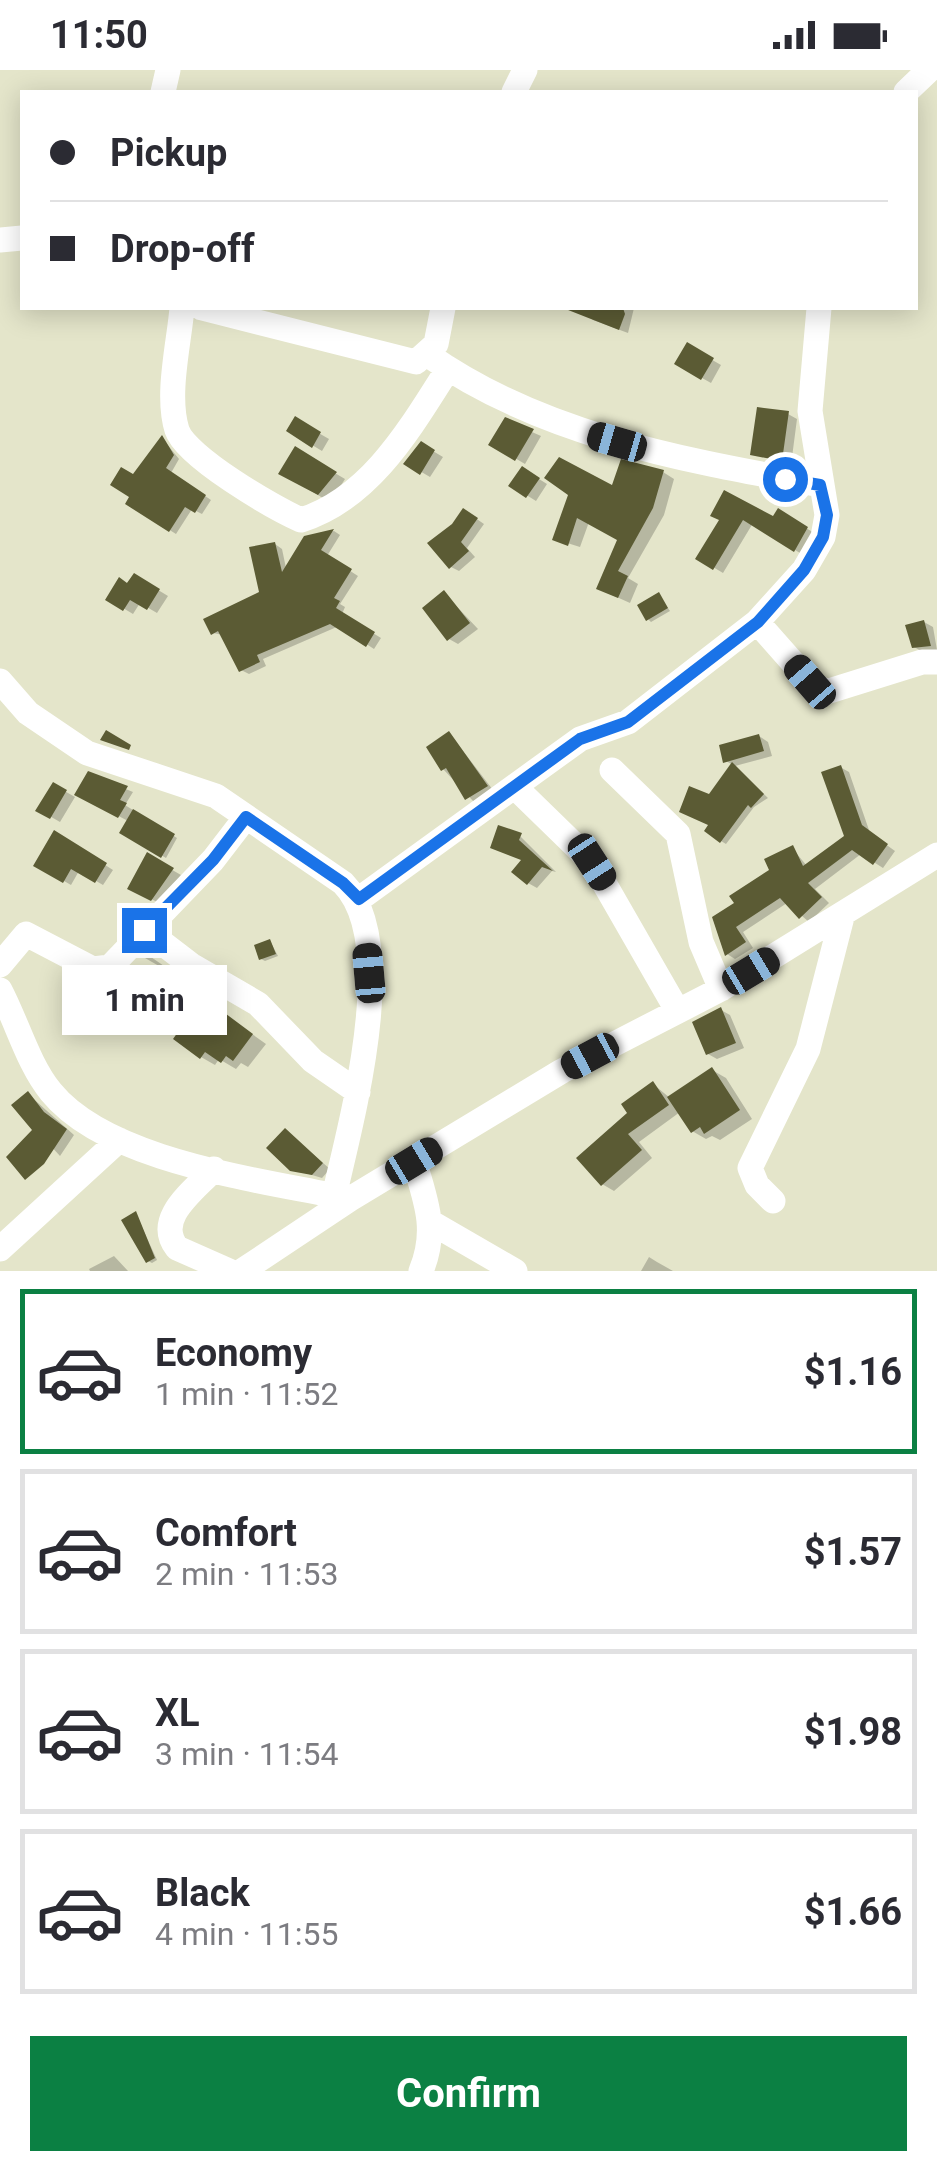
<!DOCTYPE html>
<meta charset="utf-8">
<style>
:root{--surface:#fff;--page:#f2f2f3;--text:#2b2b33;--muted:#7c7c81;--line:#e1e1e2;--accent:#0b8043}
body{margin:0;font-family:Roboto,sans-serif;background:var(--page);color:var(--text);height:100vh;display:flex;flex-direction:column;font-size:38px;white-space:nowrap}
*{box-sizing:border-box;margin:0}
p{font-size:32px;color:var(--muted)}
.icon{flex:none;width:55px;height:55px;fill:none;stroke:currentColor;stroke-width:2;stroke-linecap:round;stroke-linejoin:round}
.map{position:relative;height:1201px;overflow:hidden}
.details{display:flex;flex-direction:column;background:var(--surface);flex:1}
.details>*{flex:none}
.guide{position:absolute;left:20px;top:20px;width:898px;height:220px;border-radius:0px;box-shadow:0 5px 25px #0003;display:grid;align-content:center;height:220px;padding:0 30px;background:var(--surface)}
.end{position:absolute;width:45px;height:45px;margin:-22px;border:12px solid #1a73e8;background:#fff;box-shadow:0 0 0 5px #fff}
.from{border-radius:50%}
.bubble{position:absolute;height:70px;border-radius:0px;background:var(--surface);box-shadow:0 5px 25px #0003;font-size:32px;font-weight:700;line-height:70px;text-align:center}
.car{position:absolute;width:30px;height:60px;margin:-30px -15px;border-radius:12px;box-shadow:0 0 8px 2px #0007;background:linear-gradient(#222 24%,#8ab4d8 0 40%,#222 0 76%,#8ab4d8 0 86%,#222 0)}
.guide b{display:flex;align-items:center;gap:35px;height:95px;font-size:38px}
.guide b+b{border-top:2px solid var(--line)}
.guide i{width:25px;height:25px;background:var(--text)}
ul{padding:18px 0 0;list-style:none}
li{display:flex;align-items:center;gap:30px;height:165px;margin:0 20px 15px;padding:0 10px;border:5px solid var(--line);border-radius:0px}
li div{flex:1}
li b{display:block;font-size:38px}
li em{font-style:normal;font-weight:700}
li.selected{border-color:var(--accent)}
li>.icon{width:90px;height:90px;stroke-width:1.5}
.cta{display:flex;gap:20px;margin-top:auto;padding:20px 30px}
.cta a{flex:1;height:115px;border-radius:0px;background:var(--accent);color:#fff;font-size:40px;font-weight:700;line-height:115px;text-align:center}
.status{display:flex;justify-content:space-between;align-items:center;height:70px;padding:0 50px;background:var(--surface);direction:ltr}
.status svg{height:28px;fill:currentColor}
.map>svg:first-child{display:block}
</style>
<div class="status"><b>11:50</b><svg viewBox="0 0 49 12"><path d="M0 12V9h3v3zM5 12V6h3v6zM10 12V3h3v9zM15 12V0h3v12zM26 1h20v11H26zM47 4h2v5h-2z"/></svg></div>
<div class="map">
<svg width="937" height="1201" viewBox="0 0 937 1201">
<rect width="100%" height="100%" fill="#e4e5ca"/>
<path fill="#0003" d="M 579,238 L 634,238 L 628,263 L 593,250 Z
M 688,276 L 721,295 L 711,313 L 677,294 Z
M 788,344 L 797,349 L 791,395 L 753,384 Z
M 296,350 L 329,369 L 322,381 L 289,361 Z
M 532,362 L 541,366 L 525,394 L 491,374 Z
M 162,368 L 179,389 L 171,403 L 211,430 L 202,444 L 192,439 L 176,464 L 128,434 Z
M 421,374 L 443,387 L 430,407 L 406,393 Z
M 296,380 L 345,409 L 335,425 L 326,430 L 282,403 Z
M 523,399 L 547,414 L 536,431 L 512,416 Z
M 663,402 L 674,409 L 664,445 L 628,508 L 638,514 L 630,533 L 610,524 L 620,470 L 589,452 L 580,477 L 564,472 L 571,424 L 613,419 Z
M 779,442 L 816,464 L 803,485 L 753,453 L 723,503 L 698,488 L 722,450 L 774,450 Z
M 471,445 L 484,454 L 467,478 L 475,487 L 459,501 L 451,497 L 454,456 Z
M 334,461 L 340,465 L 327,486 L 358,506 L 340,534 L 345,537 L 342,544 L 381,568 L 374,579 L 339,556 L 263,589 L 266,596 L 249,604 L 241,600 L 223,565 L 213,563 L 262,524 L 275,474 L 282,479 L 286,498 L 306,468 Z
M 135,506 L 168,526 L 157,543 L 140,533 L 133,544 L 108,529 Z
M 444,523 L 478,559 L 458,574 L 449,569 Z
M 659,525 L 670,541 L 651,552 L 648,549 Z
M 924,552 L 933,557 L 937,580 L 923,582 L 914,577 Z
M 450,664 L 493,720 L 474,732 L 443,699 Z
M 759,666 L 768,672 L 772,686 L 735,696 L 768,728 L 754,737 L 726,774 L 721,771 L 710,727 L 733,695 L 726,691 Z
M 840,697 L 849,702 L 870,763 L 895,781 L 883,798 L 861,784 L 815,819 L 829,833 L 809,852 L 787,833 L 743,862 L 753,878 L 735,889 L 727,884 L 737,834 L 792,778 L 807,796 L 847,767 Z
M 89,704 L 133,722 L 125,735 L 177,768 L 166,788 L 122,762 L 128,751 L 77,724 Z
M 54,715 L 75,727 L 60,752 L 39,740 Z
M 55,763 L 113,800 L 103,815 L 79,801 L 71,815 L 36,795 Z
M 520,766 L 556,802 L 552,801 L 537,818 L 528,813 L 524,790 L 502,782 Z
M 148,786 L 181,805 L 161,834 L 130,818 Z
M 270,871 L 278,886 L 265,891 L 261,889 Z
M 148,885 L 167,898 L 166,900 L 145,888 Z
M 721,940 L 730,945 L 744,978 L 717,989 L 708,984 Z
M 224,944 L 266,974 L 248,997 L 241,993 L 236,999 L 219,989 L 215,995 L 201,987 L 193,960 Z
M 712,1000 L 726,1008 L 752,1049 L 720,1070 L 712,1066 L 706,1069 L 692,1061 L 680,1042 L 639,1072 L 652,1088 L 614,1121 L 602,1114 L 630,1043 L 653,1014 L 670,1028 Z
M 28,1024 L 74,1065 L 60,1086 L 14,1036 Z
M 286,1061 L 330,1099 L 322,1108 L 292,1099 Z
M 136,1144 L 157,1190 L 152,1193 L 148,1191 Z
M 114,1186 L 128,1201 L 90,1201 L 89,1199 Z
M 649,1187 L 657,1192 L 673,1201 L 641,1201 Z"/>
<path fill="#5b5b34" d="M 563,238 L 623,238 L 625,244 L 619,260 Z
M 687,272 L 714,288 L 701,310 L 674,294 Z
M 757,337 L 789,341 L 782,391 L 750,385 Z
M 295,346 L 321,362 L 312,378 L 286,361 Z
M 505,347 L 534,359 L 515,391 L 488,375 Z
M 162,365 L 174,385 L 166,398 L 206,425 L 195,443 L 185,437 L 169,462 L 125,434 L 129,427 L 110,415 L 121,397 L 133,404 Z
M 421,371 L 435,380 L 420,405 L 403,394 Z
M 295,376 L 337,402 L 318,425 L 278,404 Z
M 559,387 L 612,415 L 621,389 L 664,400 L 653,438 L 618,501 L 628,506 L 618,528 L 596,519 L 617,470 L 577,448 L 568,476 L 552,470 L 568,425 L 544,408 Z
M 522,396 L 540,408 L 526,428 L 508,416 Z
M 724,420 L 773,446 L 778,438 L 808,457 L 794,482 L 743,450 L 713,500 L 695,489 L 719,450 L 710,446 Z
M 463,438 L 478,448 L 461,472 L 469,481 L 449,499 L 427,473 L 452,454 Z
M 334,459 L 321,480 L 352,499 L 334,528 L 340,531 L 336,538 L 375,562 L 366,577 L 330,554 L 257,585 L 260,592 L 239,602 L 218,561 L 211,565 L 203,549 L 259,522 L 249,477 L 275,472 L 282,502 L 304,466 Z
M 134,503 L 160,519 L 147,540 L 130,530 L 123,541 L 105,530 L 119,507 L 127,513 Z
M 444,520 L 470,553 L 447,571 L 422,538 Z
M 659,522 L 668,538 L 646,551 L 637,535 Z
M 924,550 L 931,576 L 912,578 L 905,555 Z
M 106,660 L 131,675 L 129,680 L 100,670 Z
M 449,661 L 488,716 L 465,730 L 446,698 L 441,701 L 426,677 Z
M 759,664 L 764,681 L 723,693 L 719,675 Z
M 732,692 L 764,724 L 751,738 L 748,735 L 720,773 L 704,761 L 708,755 L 679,742 L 689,716 L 709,724 Z
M 841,695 L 862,755 L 888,774 L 873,795 L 852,780 L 808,813 L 822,827 L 799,849 L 780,828 L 736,857 L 746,872 L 725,886 L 712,847 L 734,833 L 729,826 L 769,800 L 764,789 L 793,775 L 803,796 L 844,766 L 821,702 Z
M 88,701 L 128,716 L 120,730 L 127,733 L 118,748 L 74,725 Z
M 53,712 L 67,720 L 50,749 L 35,741 Z
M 133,739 L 175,764 L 161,788 L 119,763 Z
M 498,755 L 522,763 L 519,770 L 553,801 L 542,797 L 527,815 L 511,802 L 521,790 L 490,778 Z
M 54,760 L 107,793 L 95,813 L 71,799 L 63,813 L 33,796 Z
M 147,782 L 174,798 L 151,831 L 127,819 Z
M 270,869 L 276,884 L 259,890 L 254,875 Z
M 210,932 L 253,964 L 233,991 L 226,986 L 221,993 L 205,982 L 200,989 L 173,969 L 185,952 L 192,957 Z
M 721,937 L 736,973 L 706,985 L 692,952 Z
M 712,997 L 740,1040 L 704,1064 L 700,1057 L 691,1063 L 667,1027 Z
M 653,1011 L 669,1035 L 628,1064 L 642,1080 L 601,1116 L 576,1088 L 627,1043 L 621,1034 Z
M 28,1021 L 44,1042 L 67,1059 L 44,1094 L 25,1110 L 6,1087 L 32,1060 L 11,1035 Z
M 285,1058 L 323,1093 L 312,1105 L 290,1101 L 266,1078 Z
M 136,1141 L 155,1188 L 146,1193 L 121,1150 Z"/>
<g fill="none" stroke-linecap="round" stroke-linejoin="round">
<path stroke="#fff" stroke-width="25" d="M 163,22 L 168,0
M 514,22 L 525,0
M 906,22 L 929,0
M 0,170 L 22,168
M 182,238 C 179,274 166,325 177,360 C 186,387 274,438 301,450 C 371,428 411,357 448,299
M 202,238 L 416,292 L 436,274 L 443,238
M 428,285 C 543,366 685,390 820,415
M 757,552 L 810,612 L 826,622 L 922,592 L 937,592
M 0,611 L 28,643 L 87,683 L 216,726 L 343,813 C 401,872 351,1052 334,1126
M 612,700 L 678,764 L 701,872 L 721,919
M 517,719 L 592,792 L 677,940
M 359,829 L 580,669 L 628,652 L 757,552 L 804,500 L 823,467 L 827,445 L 810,341 L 819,238
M 144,859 L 191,895 L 258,934 L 313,991 L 358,1022
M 0,895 L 26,864 L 93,899 L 110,897 L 213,790 L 246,747
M 0,920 C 17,952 28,994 51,1022 C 109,1093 264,1110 350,1129
M 414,1091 C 426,1131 438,1160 421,1201
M 214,1099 C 194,1121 154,1148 177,1178 L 229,1201
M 773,1131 L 757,1115 L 750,1098 L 808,979 L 842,847
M 432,1153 L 515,1201
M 0,1179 L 119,1070
M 242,1201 L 350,1129 L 562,1001 L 721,919 L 937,785"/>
</g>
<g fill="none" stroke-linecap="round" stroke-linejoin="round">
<path stroke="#1a73e8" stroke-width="12" d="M 144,860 L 213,790 L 246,747 L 343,813 L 359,829 L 580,669 L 628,652 L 758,552 L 804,500 L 823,467 L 827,445 L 820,415 L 785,409"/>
</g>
</svg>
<i class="end from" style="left:785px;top:409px"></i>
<i class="end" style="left:144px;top:860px"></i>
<div class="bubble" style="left:62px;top:895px;width:165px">1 min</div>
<i class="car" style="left:617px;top:372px;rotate:286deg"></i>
<i class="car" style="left:810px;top:612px;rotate:319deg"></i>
<i class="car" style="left:592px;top:792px;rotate:147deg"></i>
<i class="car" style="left:751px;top:901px;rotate:59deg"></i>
<i class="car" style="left:369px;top:903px;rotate:355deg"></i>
<i class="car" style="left:590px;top:986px;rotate:242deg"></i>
<i class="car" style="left:414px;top:1091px;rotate:59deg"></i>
<div class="guide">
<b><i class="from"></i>Pickup</b>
<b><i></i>Drop-off</b>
</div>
</div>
<section class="details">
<ul>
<li class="selected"><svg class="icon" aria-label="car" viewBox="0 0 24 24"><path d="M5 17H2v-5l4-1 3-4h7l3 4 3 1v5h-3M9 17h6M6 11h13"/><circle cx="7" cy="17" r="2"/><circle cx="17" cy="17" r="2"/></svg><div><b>Economy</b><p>1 min · 11:52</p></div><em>$1.16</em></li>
<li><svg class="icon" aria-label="car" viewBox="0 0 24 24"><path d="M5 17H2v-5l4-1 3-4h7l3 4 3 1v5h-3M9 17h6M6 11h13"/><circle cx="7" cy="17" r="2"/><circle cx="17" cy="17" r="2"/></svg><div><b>Comfort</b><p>2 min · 11:53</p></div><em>$1.57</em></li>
<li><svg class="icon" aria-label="car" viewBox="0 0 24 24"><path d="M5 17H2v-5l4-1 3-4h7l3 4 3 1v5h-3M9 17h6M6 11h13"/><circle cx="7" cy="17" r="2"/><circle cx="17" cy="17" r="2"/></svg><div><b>XL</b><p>3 min · 11:54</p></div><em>$1.98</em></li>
<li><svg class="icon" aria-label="car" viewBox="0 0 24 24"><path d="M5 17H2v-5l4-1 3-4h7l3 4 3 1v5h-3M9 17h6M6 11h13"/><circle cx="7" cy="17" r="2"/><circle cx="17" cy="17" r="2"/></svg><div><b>Black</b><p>4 min · 11:55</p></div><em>$1.66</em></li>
</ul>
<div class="cta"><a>Confirm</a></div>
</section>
